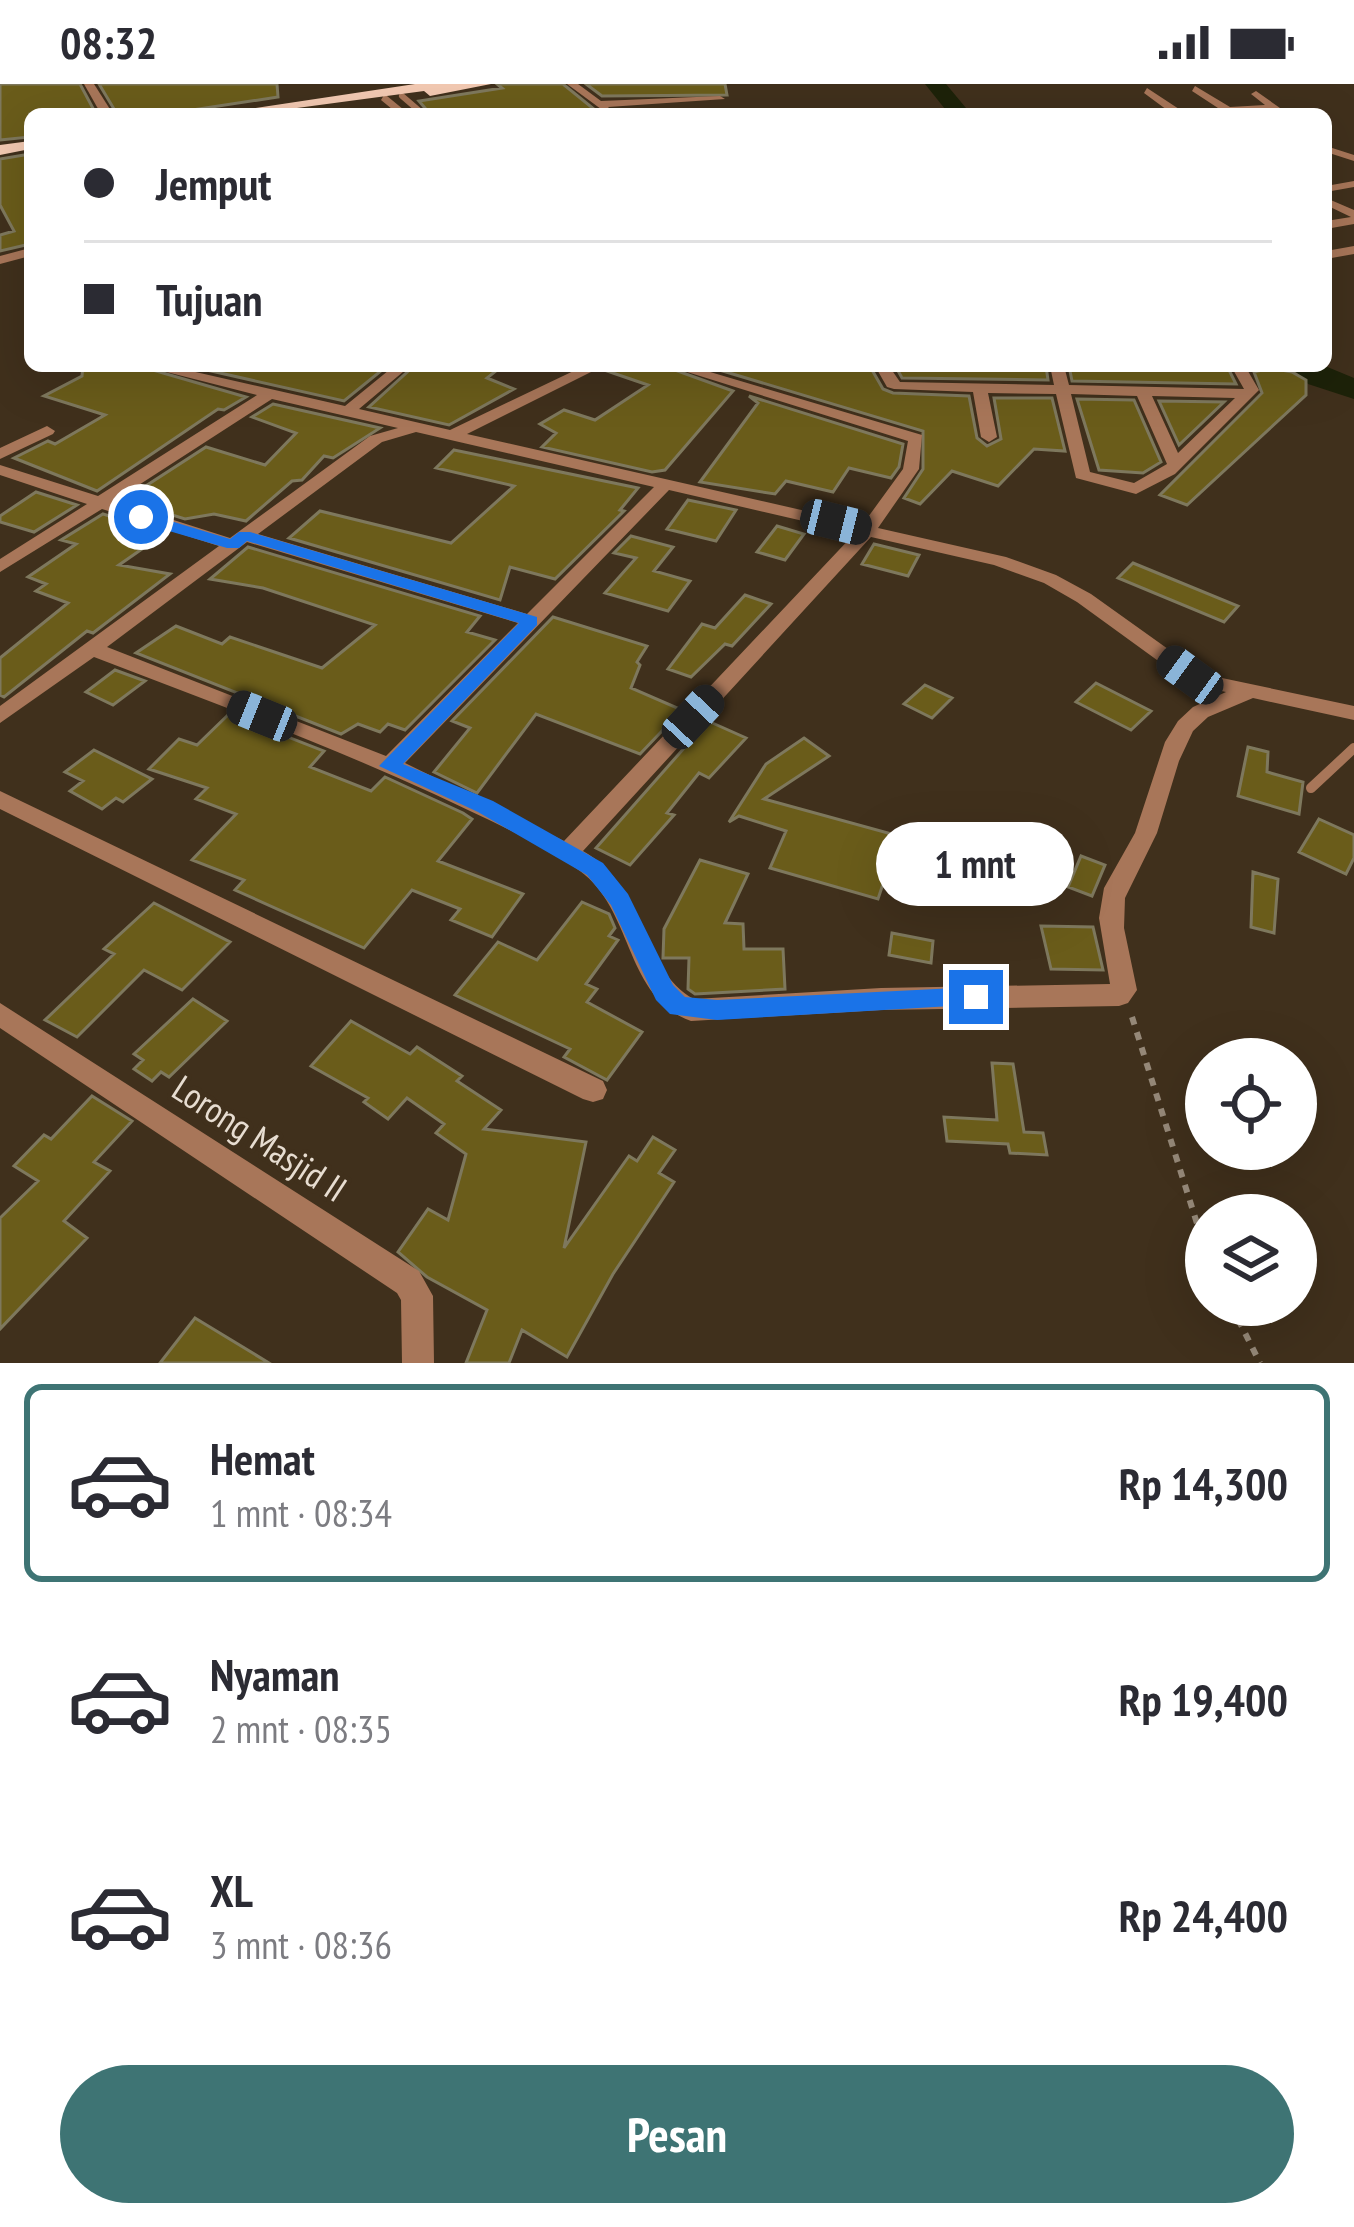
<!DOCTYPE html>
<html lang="id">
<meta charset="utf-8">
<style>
:root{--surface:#fff;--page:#f2f2f3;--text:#2b2b33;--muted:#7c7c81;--line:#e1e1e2;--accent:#3e7474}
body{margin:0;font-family:"PT Sans Narrow",sans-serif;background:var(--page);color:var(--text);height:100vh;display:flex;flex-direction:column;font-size:45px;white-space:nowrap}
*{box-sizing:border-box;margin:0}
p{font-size:39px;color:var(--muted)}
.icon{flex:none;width:66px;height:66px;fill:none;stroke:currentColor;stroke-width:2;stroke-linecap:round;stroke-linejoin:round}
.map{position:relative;height:1279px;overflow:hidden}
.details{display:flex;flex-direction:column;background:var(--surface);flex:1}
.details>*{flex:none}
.hud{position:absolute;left:24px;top:24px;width:1308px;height:264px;border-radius:18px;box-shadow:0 12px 48px #0002;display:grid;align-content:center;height:264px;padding:0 60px;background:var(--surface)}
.fabs{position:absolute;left:1185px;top:954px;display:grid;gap:24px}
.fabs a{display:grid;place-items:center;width:132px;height:132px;border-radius:50%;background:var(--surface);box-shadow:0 12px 48px #0002;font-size:60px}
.end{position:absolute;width:54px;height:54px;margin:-27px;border:15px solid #1a73e8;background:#fff;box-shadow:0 0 0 6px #fff}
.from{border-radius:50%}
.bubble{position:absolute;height:84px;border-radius:42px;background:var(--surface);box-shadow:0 12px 48px #0002;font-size:39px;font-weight:700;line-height:84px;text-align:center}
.car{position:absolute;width:36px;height:72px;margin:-36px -18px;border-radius:15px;box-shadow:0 0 9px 3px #0007;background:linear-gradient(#222 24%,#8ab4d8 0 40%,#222 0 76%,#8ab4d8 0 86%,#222 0)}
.hud b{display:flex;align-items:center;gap:42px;height:114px;font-size:45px}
.hud b+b{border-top:3px solid var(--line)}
.hud i{width:30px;height:30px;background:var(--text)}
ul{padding:21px 0 0;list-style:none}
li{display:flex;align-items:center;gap:36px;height:198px;margin:0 24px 18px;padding:0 36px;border:6px solid transparent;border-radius:18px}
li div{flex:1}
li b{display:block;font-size:45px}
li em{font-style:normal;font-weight:700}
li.selected{border-color:var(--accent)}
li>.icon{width:108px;height:108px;stroke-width:1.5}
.cta{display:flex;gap:24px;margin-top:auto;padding:24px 60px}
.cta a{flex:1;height:138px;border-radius:72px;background:var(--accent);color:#fff;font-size:48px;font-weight:700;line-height:138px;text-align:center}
.status{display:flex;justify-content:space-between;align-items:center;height:84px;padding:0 60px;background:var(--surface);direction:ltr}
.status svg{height:33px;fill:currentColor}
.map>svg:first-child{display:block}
</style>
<div class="status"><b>08:32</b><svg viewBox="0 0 49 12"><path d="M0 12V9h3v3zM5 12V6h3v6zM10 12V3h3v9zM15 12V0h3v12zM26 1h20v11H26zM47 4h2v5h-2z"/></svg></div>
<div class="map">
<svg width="1354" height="1279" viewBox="0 0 1354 1279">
<rect width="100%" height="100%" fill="#40301c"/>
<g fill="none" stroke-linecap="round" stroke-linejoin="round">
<path fill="#1d2209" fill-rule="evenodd" d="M 925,0 L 946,0 L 971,30 L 949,30 Z
M 1290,282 L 1325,282 L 1354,294 L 1354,315 L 1308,300 Z"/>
</g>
<path fill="#6a5c1a" stroke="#7e785d" stroke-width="3" d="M 0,0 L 80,0 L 96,30 L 30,30 L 30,53 L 0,56 Z
M 99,0 L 277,0 L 278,13 L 166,30 L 117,30 Z
M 497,0 L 563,0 L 600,30 L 430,30 L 419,17 L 502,4 Z
M 586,0 L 725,0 L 727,11 L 602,12 Z
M 30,70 L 30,160 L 0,167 L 0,151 L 14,147 L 0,121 L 0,75 Z
M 83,282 L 139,282 L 246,313 L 224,326 L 218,325 L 97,407 L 14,374 L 48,357 L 55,360 L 105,331 L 44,312 L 82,292 Z
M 189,282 L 387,282 L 344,317 Z
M 414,282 L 502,282 L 487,294 L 514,305 L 449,341 L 369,323 Z
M 607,282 L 664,282 L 733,307 L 665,386 L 652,388 L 542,363 L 556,349 L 540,340 L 564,326 L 595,336 L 648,301 L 604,286 Z
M 706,282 L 839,282 L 872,286 L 883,305 L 893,309 L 969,312 L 977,354 L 987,362 L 1001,355 L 994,314 L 1052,314 L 1065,367 L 1034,365 L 998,402 L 952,387 L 920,420 L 904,414 L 923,385 L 923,347 Z
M 917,282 L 1046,282 L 1048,296 L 902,294 L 897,285 Z
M 1069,282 L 1227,282 L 1236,300 L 1072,297 Z
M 1270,284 L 1292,288 L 1306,296 L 1306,311 L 1187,421 L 1160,411 L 1262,309 L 1254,288 Z
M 749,312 L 903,360 L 899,383 L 891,394 L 849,384 L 833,408 L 786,397 L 775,410 L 700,398 L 758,319 Z
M 1077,315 L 1134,316 L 1161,378 L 1143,389 L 1099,386 Z
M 1159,317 L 1224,318 L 1179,361 Z
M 273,320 L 380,344 L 333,374 L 324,372 L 302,396 L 292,397 L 246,437 L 214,430 L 185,435 L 124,416 L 206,363 L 265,381 L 296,349 L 252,333 Z
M 454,366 L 638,404 L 620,426 L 624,427 L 555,495 L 510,483 L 500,516 L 289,454 L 320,427 L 451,459 L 514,402 L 436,384 Z
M 36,408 L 77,421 L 34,448 L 0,438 L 0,432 Z
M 688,416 L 736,426 L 716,457 L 667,445 Z
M 103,430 L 165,449 L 119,481 L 170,490 L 93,549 L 87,547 L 4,613 L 0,611 L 0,574 L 68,519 L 36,507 L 46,500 L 28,493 L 76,460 L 61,456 Z
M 777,442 L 804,450 L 785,476 L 757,468 Z
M 631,452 L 673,463 L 654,487 L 690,497 L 668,527 L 605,509 L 636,474 L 614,469 Z
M 874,460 L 919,471 L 908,492 L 862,480 Z
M 248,463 L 480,532 L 467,548 L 495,556 L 405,646 L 388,640 L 380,648 L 358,640 L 341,650 L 136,569 L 176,542 L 222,560 L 230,553 L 322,584 L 375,541 L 263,504 L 210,495 Z
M 1133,479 L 1238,522 L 1224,538 L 1118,494 Z
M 745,511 L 771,520 L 732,562 L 725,560 L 691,593 L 668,585 L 702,540 L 715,544 Z
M 553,533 L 647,562 L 637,578 L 640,581 L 631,604 L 682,626 L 640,670 L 536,630 L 477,709 L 434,688 L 470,644 L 452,637 Z
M 115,586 L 145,597 L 113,621 L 86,608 Z
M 1096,599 L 1151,627 L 1131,646 L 1076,618 Z
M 925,601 L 952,614 L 932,634 L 904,620 Z
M 229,630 L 324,667 L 310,683 L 371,707 L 385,693 L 463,729 L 472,735 L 438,777 L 523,810 L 492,853 L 451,836 L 460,825 L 412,806 L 364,864 L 235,806 L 244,796 L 192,776 L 236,730 L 196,715 L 207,704 L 149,685 L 179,655 L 197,661 Z
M 708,637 L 746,654 L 709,694 L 699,689 L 667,729 L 674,731 L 630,781 L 596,764 Z
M 804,654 L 829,672 L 764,715 L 899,752 L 878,815 L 770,784 L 786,747 L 739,732 L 729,738 L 766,680 Z
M 1248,663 L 1268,668 L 1267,688 L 1303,698 L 1299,730 L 1238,712 Z
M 94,666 L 152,695 L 123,718 L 116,714 L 102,725 L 70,707 L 83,697 L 65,688 Z
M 1319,735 L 1354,751 L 1354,774 L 1346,790 L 1299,768 Z
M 1081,772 L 1105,781 L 1092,812 L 1068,803 Z
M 700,776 L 748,790 L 725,839 L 743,840 L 744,865 L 783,865 L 785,905 L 695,910 L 688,905 L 689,874 L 663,874 L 664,845 Z
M 1253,788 L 1278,795 L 1274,849 L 1251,843 Z
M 582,818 L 609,830 L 615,844 L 609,852 L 618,856 L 586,900 L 597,905 L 587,918 L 642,948 L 607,996 L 564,973 L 570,965 L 455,911 L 498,858 L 537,876 Z
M 154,819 L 230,858 L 182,906 L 144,886 L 77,953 L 45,936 L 114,870 L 104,865 Z
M 1041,842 L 1093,843 L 1103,886 L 1051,885 Z
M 892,849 L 933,857 L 931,879 L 889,871 Z
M 193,915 L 227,937 L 169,993 L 161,988 L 152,997 L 134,985 L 143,976 L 134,970 Z
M 351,937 L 410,970 L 417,963 L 462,992 L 457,997 L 501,1026 L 484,1045 L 586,1058 L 564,1164 L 629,1072 L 637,1077 L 653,1053 L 675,1066 L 659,1089 L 674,1098 L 613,1190 L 567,1273 L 522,1246 L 509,1279 L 466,1279 L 487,1226 L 427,1193 L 398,1168 L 428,1125 L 448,1136 L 466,1070 L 436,1049 L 444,1040 L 407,1014 L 388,1035 L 364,1018 L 368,1014 L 311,982 Z
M 992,979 L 1013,980 L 1024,1048 L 1043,1049 L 1047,1071 L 1010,1069 L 1008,1060 L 947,1057 L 944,1033 L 997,1036 Z
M 92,1012 L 132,1037 L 94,1078 L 110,1087 L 64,1137 L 87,1154 L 0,1245 L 0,1134 L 38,1097 L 14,1082 L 44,1051 L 51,1055 Z
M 195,1234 L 269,1279 L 160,1279 Z"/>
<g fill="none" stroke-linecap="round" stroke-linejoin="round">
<path stroke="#958878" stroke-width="6" stroke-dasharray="8 8" stroke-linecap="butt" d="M 1132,933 L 1206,1168
M 1231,1221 L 1260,1279"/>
<path stroke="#a87659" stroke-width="6" d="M 402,12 L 423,30"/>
<path stroke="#a87659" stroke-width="10" d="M 1311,704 L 1354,664"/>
<path fill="#a87659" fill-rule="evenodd" d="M 567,0 L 578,0 L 601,17 L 720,12 L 725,15 L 608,23 L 610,25 L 605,28 Z
M 1195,2 L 1230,23 L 1265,21 L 1251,10 L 1256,7 L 1280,24 L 1207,30 L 1135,30 L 1167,26 L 1144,9 L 1147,4 L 1179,25 L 1218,24 L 1192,7 Z
M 384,11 L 387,12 L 409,30 L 398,30 L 381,16 Z
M 1326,62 L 1354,71 L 1354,77 L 1326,68 Z
M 1354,97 L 1354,103 L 1326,108 L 1326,102 Z
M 1326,114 L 1354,126 L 1354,140 L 1326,145 L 1326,137 L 1351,133 L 1326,121 Z
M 1354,162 L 1354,170 L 1326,175 L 1326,167 Z
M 30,164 L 30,172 L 0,180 L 0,172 Z
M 143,282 L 169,282 L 345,322 L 394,282 L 410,282 L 359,325 L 450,346 L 584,282 L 603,282 L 467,350 L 863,440 L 903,385 L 908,357 L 668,282 L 690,282 L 922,351 L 919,385 L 878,444 L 1006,473 L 1056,491 L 1091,510 L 1203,590 L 1354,622 L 1354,636 L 1253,614 L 1208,633 L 1193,647 L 1179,677 L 1157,749 L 1125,814 L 1124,844 L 1137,906 L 1128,919 L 1119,922 L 881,926 L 691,937 C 624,913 634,826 580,787 C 536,756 482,733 434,710 C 323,659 208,617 94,573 L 0,639 L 0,622 L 219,462 L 102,425 L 0,488 L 0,475 L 87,420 L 0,391 L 0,381 L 98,412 L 257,311 ZM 272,315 L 398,344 L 370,352 L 230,454 L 114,417 ZM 416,348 L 654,403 L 527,530 L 258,450 L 382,358 ZM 669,406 L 855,449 L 564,757 L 405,679 ZM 871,453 L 994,481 L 1044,499 L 1077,518 L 1190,600 L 1226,608 L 1193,623 L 1178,637 L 1165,658 L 1135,749 L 1104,804 L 1099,834 L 1110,900 L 881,904 L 694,915 C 640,886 647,803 583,767 ZM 247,458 L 518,539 L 386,672 L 107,563 Z
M 875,282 L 889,282 L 900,298 L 1054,301 L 1050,282 L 1064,282 L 1069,301 L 1244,305 L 1231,282 L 1245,282 L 1259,306 L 1175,390 L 1136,410 L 1076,394 L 1056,310 L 988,309 L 997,353 L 989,358 L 981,353 L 973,308 L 894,305 L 887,303 ZM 1071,310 L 1137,312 L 1167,380 L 1134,399 L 1090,388 ZM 1152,312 L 1235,314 L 1178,369 Z
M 47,342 L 55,347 L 53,350 L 0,375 L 0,364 Z
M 0,707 L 603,997 L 607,1006 L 603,1015 L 593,1018 L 583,1015 L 0,725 Z
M 0,919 L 419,1187 L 433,1212 L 434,1279 L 402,1279 L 401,1216 L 397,1209 L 0,944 Z"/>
<path fill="#a87659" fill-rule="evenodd" d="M 84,0 L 94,0 L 113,30 L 101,30 Z"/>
<path fill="#f2c9b2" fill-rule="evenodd" d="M 415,0 L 491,0 L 430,12 L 424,7 L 253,30 L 215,30 Z
M 30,57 L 30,65 L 0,71 L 0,61 Z"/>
</g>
<path fill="#1a73e8" d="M 141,428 L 230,455 L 239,448 L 250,448 L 537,533 L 537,541 L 403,680 L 493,717 L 603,779 L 628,810 L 673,901 L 685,913 L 717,916 L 976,903 L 988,913 L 985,920 L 717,936 L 670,930 L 656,916 L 611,821 L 587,791 L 478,728 L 379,682 L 519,539 L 247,457 L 239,464 L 227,464 L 135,437 L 135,430 Z"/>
<g text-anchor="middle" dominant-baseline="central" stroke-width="9" stroke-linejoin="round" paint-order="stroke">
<g font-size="36" fill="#e7ddd1" stroke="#40301c">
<text transform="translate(260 1054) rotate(33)">Lorong Masjid II</text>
</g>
</g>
</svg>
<div class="fabs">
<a><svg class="icon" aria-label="locate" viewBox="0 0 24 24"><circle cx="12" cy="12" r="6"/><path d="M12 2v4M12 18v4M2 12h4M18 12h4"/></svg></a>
<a><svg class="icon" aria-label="layers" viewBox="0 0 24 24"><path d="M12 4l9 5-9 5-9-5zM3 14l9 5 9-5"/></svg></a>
</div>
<i class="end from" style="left:141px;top:433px"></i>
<i class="end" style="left:976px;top:913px"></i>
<div class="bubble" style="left:876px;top:738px;width:198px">1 mnt</div>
<i class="car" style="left:836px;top:438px;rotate:104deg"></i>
<i class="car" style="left:1190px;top:591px;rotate:306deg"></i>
<i class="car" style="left:262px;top:632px;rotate:292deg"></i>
<i class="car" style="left:693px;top:633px;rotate:43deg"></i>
<div class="hud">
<b><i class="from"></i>Jemput</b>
<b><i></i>Tujuan</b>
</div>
</div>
<section class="details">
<ul>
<li class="selected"><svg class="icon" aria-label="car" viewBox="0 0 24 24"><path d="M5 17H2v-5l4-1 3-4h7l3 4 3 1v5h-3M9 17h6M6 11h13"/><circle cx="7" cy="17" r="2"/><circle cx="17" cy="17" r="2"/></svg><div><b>Hemat</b><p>1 mnt · 08:34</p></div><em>Rp 14,300</em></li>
<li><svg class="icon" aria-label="car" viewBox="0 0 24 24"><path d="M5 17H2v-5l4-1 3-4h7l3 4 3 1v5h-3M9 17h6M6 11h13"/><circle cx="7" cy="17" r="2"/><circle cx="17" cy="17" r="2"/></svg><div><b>Nyaman</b><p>2 mnt · 08:35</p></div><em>Rp 19,400</em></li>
<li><svg class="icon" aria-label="car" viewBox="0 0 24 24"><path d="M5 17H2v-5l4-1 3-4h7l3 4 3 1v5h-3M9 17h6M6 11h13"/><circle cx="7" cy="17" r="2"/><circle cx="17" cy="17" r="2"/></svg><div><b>XL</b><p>3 mnt · 08:36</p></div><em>Rp 24,400</em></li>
</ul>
<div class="cta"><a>Pesan</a></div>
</section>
